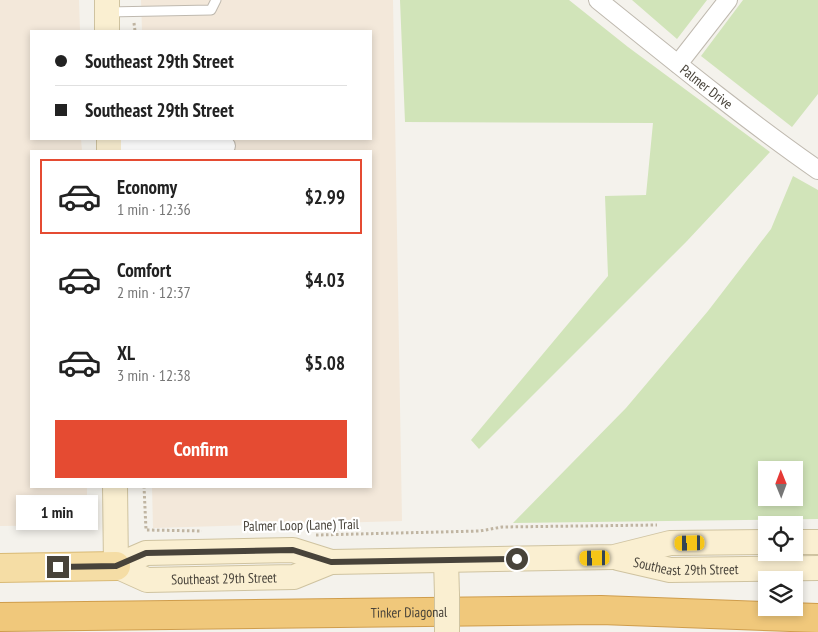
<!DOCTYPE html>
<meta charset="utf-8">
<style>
:root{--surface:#fff;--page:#f6f6f6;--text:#222;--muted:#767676;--line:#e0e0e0;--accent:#e54b32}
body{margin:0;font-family:"PT Sans Narrow",sans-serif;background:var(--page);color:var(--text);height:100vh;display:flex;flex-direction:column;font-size:19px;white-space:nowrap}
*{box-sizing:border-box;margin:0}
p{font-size:16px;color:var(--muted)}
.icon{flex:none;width:28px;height:28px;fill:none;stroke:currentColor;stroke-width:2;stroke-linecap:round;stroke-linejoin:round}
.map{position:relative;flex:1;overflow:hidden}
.panel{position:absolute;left:30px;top:150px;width:342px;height:338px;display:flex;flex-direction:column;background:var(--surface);border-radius:0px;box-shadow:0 2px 8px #0003}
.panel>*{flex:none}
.top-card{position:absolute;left:30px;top:30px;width:342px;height:110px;border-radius:0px;box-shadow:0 2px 8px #0003;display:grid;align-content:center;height:110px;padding:0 25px;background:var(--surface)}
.needle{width:32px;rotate:359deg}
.controls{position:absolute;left:758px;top:461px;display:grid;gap:10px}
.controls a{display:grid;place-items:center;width:45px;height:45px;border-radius:0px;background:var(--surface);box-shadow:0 2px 8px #0003;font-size:25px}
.end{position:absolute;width:22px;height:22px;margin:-11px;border:6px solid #48433a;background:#fff;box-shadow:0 0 0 2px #fff}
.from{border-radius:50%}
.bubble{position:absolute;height:35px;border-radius:0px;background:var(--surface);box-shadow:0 2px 8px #0003;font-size:16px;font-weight:800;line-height:35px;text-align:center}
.car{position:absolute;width:15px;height:30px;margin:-15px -8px;border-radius:6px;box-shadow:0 0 4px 1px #0007;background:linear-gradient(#f5c518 24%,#345 0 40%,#f5c518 0 76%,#345 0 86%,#f5c518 0)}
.top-card b{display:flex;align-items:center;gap:18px;height:48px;font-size:19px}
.top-card b+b{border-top:1px solid var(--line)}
.top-card i{width:12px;height:12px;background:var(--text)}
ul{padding:9px 0 0;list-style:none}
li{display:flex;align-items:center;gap:15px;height:75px;margin:0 10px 8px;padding:0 15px;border:2px solid transparent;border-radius:0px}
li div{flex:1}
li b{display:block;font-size:19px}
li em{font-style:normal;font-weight:800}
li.current{border-color:var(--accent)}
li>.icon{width:45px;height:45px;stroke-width:1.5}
.button{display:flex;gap:10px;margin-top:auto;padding:10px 25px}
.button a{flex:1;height:58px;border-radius:0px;background:var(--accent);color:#fff;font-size:20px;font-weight:800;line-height:58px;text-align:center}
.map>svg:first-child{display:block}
</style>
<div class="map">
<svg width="818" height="632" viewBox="0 0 818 632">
<rect width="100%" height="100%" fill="#f4f2ec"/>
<path fill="#f3e8da" d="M 0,0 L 79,0 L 80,31 L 31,31 L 31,139 L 81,139 L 82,151 L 31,151 L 31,486 L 87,486 L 87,525 L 0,526 Z
M 141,0 L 393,0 L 402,521 L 153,528 L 152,486 L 371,486 L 371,151 L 144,151 L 144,139 L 371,139 L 371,31 L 142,31 Z"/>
<path fill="#d1e4b9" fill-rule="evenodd" d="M 400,0 L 569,0 L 628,47 L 770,152 L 687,241 L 479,449 L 471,440 L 608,276 L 605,196 L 646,195 L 653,123 L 405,122 Z
M 632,0 L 707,0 L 677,39 Z
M 743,0 L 818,0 L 818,94 L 792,127 L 701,56 Z
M 793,176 L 818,190 L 818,519 L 513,523 L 626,408 L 708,311 L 771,229 ZM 766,470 L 794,470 L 794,498 L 766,498 Z"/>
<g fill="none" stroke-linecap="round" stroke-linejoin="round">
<g stroke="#bfb9af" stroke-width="11">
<path id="service" d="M 107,12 L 211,10 L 216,0"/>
</g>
<g stroke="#bfb9af" stroke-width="20">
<g id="minor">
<path id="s1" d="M 598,0 C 670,58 742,117 818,170"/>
<path d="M 678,64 L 728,0"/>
<path d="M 109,148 L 226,146"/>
</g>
</g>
<g stroke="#cfc3a0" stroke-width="26">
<g id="secondary">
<path d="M 107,0 L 107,31"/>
<path d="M 109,139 L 109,151"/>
<path d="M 115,486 L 116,566"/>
<path d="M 794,542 L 818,542"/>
<path id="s2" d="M 618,558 L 670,570 L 818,568"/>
<path d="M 446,560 L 447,595"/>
<path d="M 116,566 L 146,553 L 293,550 L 331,562 L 614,557 L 670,543 L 766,542"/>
<path id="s3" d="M 116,566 L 147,580 L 294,577 L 331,562"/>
</g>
</g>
<g stroke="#d9ba75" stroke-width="30">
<path id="primary" d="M 0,568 L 116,566"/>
</g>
<g stroke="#cf9d4c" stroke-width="30">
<g id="motorway">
<path id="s4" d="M 0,617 L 601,610 L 818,618"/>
</g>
</g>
<path stroke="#c0b5a2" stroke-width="3" stroke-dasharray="2.5 2.5" stroke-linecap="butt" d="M 134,23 L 135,31
M 144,486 L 146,530 L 202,531
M 773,523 L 787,523
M 316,535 L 480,531 L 502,527 L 657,525"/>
<use href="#service" stroke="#fff" stroke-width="9"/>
<use href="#minor" stroke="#fff" stroke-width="18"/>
<use href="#secondary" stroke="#faefd1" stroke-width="24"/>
<use href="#primary" stroke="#f5dda5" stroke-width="28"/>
<use href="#motorway" stroke="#f0c87b" stroke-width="28"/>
<g stroke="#cfc3a0" stroke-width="26" stroke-linecap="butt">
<path id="secondary-bridge" d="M 447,595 L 447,632"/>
</g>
<use href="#secondary-bridge" stroke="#faefd1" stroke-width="24"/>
</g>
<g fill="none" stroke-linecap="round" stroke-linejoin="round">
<path stroke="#48433a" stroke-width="6" d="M 58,567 L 116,566 L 146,553 L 293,550 L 331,562 L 517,559"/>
</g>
<g text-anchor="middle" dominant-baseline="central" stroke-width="4.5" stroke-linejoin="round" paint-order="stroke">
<g font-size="14" fill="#48433a" stroke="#fff">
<text stroke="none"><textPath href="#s1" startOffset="139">Palmer Drive</textPath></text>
<text transform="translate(301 525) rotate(-1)">Palmer Loop (Lane) Trail</text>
<text stroke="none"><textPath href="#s2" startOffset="69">Southeast 29th Street</textPath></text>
<text stroke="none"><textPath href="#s3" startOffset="111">Southeast 29th Street</textPath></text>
<text stroke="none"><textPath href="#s4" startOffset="409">Tinker Diagonal</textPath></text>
</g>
</g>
</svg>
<div class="controls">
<a><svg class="needle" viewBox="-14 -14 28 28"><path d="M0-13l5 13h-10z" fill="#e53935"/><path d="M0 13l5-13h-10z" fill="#767676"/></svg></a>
<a><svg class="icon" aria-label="locate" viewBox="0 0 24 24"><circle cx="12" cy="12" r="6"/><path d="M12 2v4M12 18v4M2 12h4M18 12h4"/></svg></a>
<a><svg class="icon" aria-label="layers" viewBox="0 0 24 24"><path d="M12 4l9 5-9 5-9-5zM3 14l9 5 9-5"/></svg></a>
</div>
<i class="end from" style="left:517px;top:559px"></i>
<i class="end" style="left:58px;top:567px"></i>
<div class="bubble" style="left:16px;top:495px;width:82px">1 min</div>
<i class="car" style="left:690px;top:543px;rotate:269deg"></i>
<i class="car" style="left:595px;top:558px;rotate:269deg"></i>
<div class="top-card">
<b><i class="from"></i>Southeast 29th Street</b>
<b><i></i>Southeast 29th Street</b>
</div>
<section class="panel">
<ul>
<li class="current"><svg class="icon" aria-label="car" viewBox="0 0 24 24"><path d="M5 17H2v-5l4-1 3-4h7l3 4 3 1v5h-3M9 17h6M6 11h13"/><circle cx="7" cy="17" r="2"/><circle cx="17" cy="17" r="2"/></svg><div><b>Economy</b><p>1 min · 12:36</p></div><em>$2.99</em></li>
<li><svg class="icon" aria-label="car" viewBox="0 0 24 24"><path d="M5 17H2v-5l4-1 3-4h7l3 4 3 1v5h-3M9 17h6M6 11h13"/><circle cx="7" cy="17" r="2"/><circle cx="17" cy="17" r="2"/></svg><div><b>Comfort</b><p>2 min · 12:37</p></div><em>$4.03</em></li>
<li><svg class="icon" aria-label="car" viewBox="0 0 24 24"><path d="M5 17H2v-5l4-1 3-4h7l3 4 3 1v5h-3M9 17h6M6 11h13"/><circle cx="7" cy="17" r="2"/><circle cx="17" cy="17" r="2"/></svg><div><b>XL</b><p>3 min · 12:38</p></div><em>$5.08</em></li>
</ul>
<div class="button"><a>Confirm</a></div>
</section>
</div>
